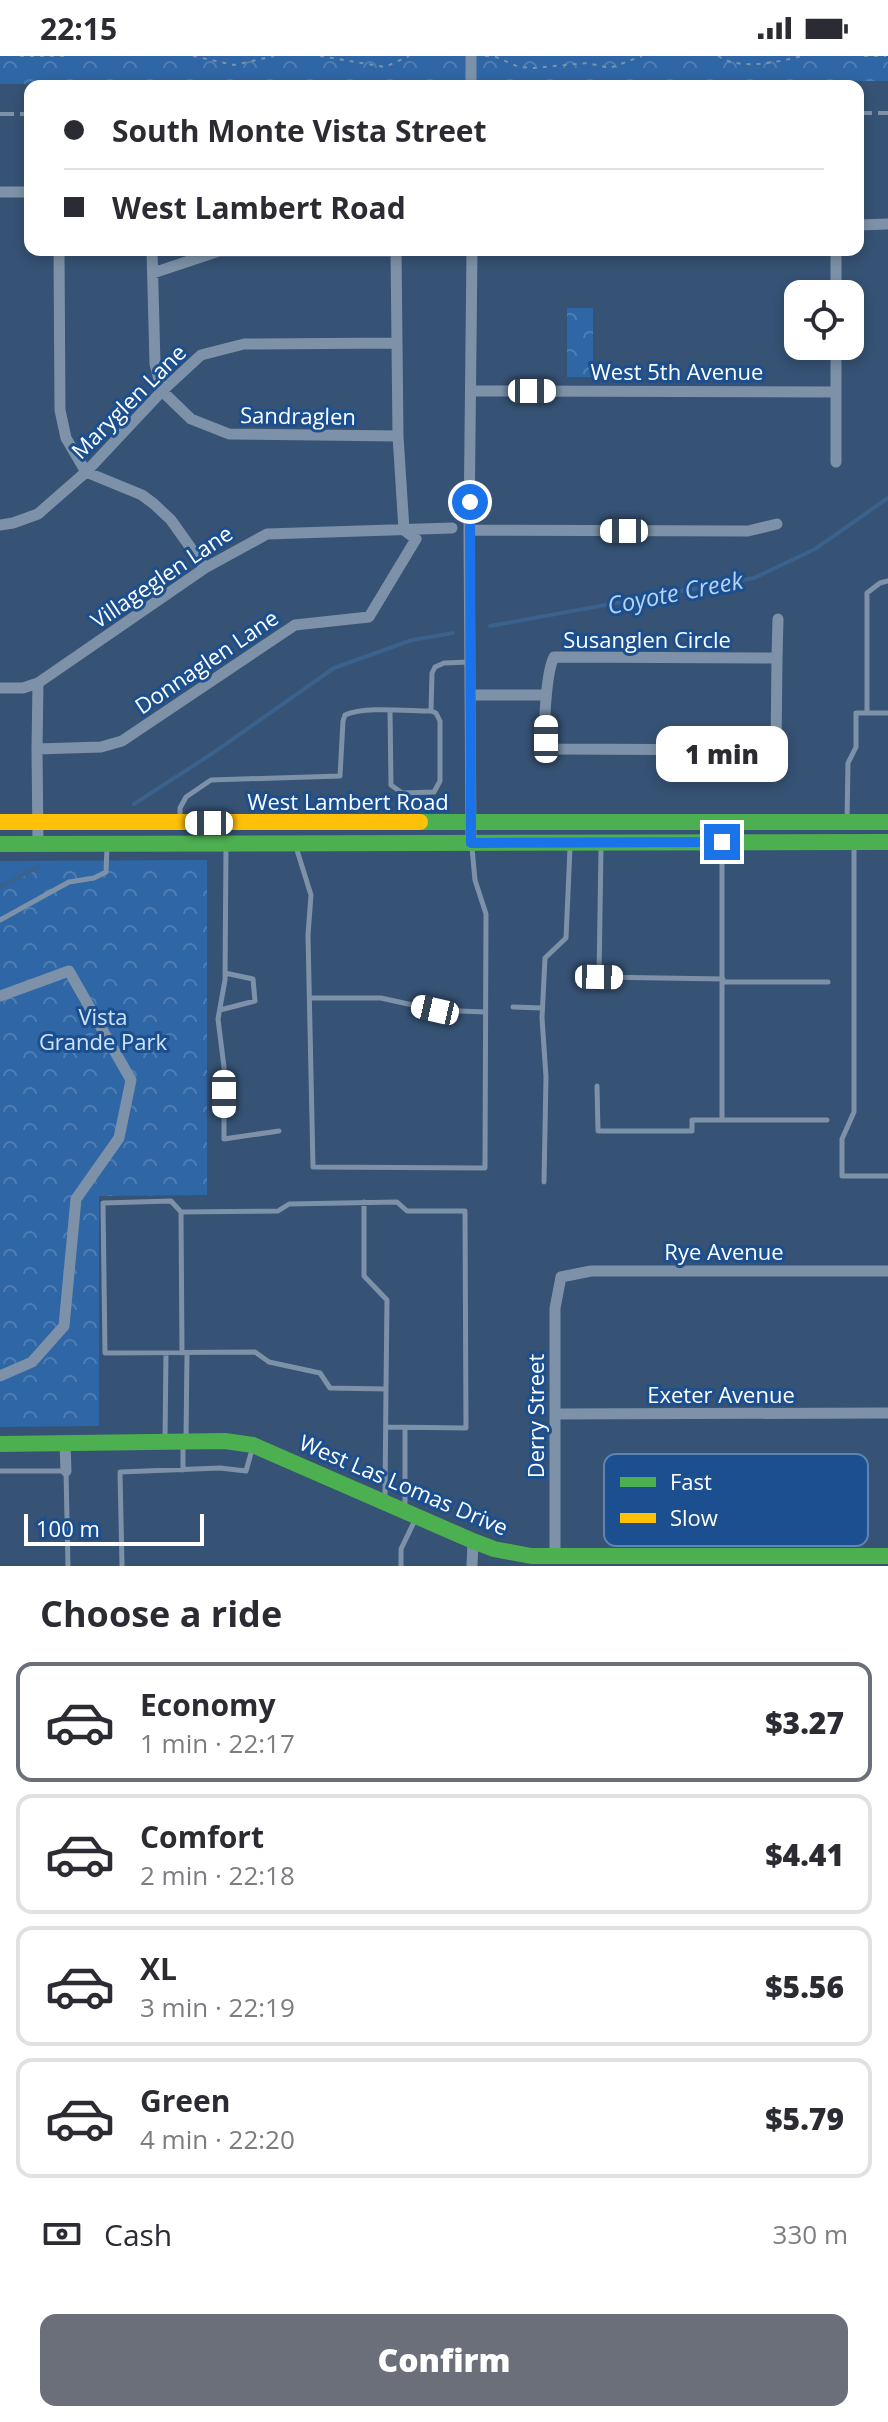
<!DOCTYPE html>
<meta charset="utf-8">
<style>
:root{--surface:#fff;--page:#f2f2f3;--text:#2b2b33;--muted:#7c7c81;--line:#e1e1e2;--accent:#6b6f79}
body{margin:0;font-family:"Open Sans",sans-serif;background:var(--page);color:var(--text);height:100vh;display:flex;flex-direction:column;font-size:30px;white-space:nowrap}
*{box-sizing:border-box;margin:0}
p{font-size:26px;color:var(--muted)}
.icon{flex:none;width:44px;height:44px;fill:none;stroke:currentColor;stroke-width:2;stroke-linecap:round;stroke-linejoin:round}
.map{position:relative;height:1510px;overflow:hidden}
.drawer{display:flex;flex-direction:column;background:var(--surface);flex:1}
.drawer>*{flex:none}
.banner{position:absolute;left:24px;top:24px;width:840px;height:176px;border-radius:16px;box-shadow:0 4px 12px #0003;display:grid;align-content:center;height:176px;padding:0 40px;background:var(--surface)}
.controls{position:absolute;left:784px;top:224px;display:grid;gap:16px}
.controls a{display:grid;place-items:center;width:80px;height:80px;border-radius:16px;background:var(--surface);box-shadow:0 4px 12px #0003;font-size:40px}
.scale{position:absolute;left:24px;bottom:20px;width:180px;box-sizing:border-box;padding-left:8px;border:4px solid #fff;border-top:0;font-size:22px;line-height:28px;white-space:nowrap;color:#fff;-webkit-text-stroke:6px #1b4f8f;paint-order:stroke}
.end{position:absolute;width:36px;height:36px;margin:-18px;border:10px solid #1a73e8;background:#fff;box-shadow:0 0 0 4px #fff}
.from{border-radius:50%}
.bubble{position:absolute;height:56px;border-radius:16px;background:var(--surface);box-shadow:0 4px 12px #0003;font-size:26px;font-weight:800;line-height:56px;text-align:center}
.car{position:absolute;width:24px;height:48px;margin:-24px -12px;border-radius:10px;box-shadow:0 0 6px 2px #0007;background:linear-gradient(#fff 24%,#345 0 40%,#fff 0 76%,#345 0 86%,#fff 0)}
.banner b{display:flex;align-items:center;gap:28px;height:76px;font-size:30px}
.banner b+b{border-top:2px solid var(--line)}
.banner i{width:20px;height:20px;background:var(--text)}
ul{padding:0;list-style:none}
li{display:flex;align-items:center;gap:24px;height:120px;margin:0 16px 12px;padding:0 24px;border:4px solid var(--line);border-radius:16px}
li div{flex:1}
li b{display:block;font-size:30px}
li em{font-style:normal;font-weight:800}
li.selected{border-color:var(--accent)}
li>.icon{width:72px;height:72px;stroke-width:1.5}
h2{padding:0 40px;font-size:36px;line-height:96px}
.pay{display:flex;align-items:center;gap:20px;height:88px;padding:0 40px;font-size:30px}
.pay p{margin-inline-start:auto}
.primary-button{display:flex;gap:16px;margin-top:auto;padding:16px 40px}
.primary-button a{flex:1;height:92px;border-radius:16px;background:var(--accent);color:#fff;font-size:32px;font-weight:800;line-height:92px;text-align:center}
.status{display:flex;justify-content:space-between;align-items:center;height:56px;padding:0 40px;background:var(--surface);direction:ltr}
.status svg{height:22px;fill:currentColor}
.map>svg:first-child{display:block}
</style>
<div class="status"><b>22:15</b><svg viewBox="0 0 49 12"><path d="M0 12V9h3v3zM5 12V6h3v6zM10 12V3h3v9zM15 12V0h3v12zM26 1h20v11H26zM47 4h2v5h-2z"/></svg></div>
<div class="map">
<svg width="888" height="1510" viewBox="0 0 888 1510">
<defs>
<pattern id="forest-crowns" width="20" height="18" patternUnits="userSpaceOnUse" patternTransform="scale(2)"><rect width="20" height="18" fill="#2f66a5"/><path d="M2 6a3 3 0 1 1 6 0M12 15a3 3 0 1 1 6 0" fill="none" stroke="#4e7db2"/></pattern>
</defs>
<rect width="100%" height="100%" fill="#365274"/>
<path fill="url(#forest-crowns)" d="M 0,0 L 888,0 L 888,25 L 0,28 Z
M 567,252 L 593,252 L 593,321 L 567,321 Z
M 207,804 L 207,1139 L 99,1140 L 99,1370 L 0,1371 L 0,805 Z"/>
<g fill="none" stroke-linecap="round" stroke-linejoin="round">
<path stroke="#3b618d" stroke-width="4" d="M 490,570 L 754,522 L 815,493 L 888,442
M 134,748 L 213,697 L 334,612 L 412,584 L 453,577
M 0,831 L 38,811"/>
<path stroke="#7d92a8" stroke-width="2" stroke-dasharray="4 6" stroke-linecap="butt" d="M 20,0 L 67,0
M 193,0 L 234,9 L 274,0
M 320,0 L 385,11 L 409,0
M 485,0 L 496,1 L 519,11 L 534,12 L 587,7 L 610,12 L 642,0
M 718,0 C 741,15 777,6 802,0
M 864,0 L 886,0"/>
<path stroke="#7d92a8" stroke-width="5" d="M 431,655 L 432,617 L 435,611 L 444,607 L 470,606
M 867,657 L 867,537 L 880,527 L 888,525
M 180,761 L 180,752 L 186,741 L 211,724 L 340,720 L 343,665 L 345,659 C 365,650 408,655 431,655 L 436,657 L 440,665 L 440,725 L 434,736 L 402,737 L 391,729 L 390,655
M 847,765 L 848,707 L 856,691 L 856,657 L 888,657
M 854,789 L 854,1056 L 842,1083 L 842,1120 L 888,1120
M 296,791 L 311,839 L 308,879 L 313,1111 L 485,1112 L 486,858 L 475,824 L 472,792
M 722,791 L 722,1064 L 827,1064
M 226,792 L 225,924 L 218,963 L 224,1011 L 224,1083 L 279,1075
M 601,792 L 599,921 L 723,923
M 0,864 L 69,826 L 94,822 L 106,816 L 107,791
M 724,926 L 828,926
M 310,942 L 381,942 L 435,954 L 485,956
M 513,951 L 542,952
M 220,954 L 255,945 L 253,923 L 225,917
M 597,1030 L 598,1075 L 692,1075 L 692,1064 L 722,1064
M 544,1126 L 546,1021 L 542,962 L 545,902 L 566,882 L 570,792
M 364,1146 L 364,1220 L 387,1244 L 386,1333
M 181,1156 L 182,1297
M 405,1373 L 405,1450
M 165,1384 L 166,1297
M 186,1384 L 187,1297
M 183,1414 L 183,1387
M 0,1415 L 66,1415 L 68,1510
M 385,1442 L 386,1333 L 330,1332 L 320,1317 L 269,1306 L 255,1296 L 105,1297 L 103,1147 L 171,1145 L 181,1156 L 278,1155 L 289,1148 L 397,1146 L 407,1155 L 465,1155 L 466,1372 L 386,1371
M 122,1510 L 120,1416 L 220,1412 L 246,1415 L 253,1390
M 401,1510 L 401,1493 L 416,1462"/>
<path stroke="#7d92a8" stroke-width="11" d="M 471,0 L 471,30
M 0,136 L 30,136
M 858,169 L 888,168
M 59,194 L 60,354 L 66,382 L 86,416 L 142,439 L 154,448 L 171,464 L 205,512
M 152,194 L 155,308 L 162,335 L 191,363 L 229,378 L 398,380
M 153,217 L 219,195 L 396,195
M 836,238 L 836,194
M 471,335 L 836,336
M 836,406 L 836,290
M 0,469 L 13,467 L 38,458 L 86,416 L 162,335 L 201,299 L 244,288 L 396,287
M 469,474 L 748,475 L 777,468
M 554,601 L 777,602 L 776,694 L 554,693 C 552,690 547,684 546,681 C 543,666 547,614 554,601 Z
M 777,602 L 778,563
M 38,627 L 37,693 L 101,691 L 122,685 L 295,569 L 369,561 L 416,483 L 404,474 L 398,380 L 396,194
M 0,632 L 23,632 L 38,627 L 205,512 L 267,478 L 452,472
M 471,639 L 546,639
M 37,693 L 38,788
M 471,787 L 469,474 L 472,194
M 0,940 L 69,915 L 131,1024 L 119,1082 L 76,1143 L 64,1270 L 32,1306 L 0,1320
M 555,1358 L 888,1357
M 65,1388 L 66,1415
M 555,1500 L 555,1252 L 561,1221 L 591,1215 L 888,1215
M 472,1510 L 473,1485"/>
<path stroke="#4caf50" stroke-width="16" d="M 420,766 L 888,766
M 0,788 L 888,786
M 0,1388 L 225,1385 L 253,1389 L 473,1485 L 494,1493 L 531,1500 L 888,1500"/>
<path stroke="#ffc107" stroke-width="16" d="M 0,766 L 420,766"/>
<path stroke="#7e92a7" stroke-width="4" stroke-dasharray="14 6" stroke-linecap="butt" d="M 858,57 L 888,57
M 0,58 L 30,58"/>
</g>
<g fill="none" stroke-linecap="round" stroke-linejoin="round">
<path stroke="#1a73e8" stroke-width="10" d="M 470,446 L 471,787 L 722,786"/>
</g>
<g text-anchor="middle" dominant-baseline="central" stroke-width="6" stroke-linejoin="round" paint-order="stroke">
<g font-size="22" fill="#fff" stroke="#1b4f8f">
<text x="677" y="315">West 5th Avenue</text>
<text transform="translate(128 345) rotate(-45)">Maryglen Lane</text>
<text transform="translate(298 359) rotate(1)">Sandraglen</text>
<text transform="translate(161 520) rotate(-34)">Villageglen Lane</text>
<text x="647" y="583">Susanglen Circle</text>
<text transform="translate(206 605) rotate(-34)">Donnaglen Lane</text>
<text x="348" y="745">West Lambert Road</text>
<text x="724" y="1195">Rye Avenue</text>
<text x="721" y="1338">Exeter Avenue</text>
<text transform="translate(535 1360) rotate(-90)">Derry Street</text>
<text transform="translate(404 1428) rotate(23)">West Las Lomas Drive</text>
</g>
<g font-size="22" fill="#cfe3fa" stroke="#1b4f8f">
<text x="103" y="960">Vista<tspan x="103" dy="25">Grande Park</tspan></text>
</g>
<g font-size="24" font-style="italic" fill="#b5d3f5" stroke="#1b4f8f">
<text transform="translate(675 536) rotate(-11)">Coyote Creek</text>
</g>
</g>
<rect x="604" y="1398" width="264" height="92" rx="12" fill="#1b4f8f" stroke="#5f84b1" stroke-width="2"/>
<rect x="620" y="1421" width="36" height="10" fill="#4caf50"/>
<rect x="620" y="1457" width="36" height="10" fill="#ffc107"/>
<g font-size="22" fill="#fff">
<text x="670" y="1434">Fast</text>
<text x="670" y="1470">Slow</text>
</g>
</svg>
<div class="controls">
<a><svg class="icon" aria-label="locate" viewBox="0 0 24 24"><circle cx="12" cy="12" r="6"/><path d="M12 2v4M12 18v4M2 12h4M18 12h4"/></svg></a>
</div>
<div class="scale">100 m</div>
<i class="end from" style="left:470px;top:446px"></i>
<i class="end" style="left:722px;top:786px"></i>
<div class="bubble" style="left:656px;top:670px;width:132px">1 min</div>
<i class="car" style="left:532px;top:335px;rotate:90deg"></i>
<i class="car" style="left:624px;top:475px;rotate:270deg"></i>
<i class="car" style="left:546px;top:683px;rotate:0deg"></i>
<i class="car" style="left:209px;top:767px;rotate:270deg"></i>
<i class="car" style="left:599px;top:921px;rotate:91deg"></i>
<i class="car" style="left:435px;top:954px;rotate:283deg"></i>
<i class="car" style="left:224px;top:1038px;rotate:180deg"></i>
<div class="banner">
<b><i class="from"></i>South Monte Vista Street</b>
<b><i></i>West Lambert Road</b>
</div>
</div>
<section class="drawer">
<h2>Choose a ride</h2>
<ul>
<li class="selected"><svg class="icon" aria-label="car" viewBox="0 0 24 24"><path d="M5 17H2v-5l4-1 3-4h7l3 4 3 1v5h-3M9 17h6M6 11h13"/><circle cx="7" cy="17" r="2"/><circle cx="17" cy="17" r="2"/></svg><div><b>Economy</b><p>1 min · 22:17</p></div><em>$3.27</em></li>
<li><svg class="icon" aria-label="car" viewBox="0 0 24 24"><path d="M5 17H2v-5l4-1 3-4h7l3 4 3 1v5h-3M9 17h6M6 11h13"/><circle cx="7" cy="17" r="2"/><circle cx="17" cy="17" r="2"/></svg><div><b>Comfort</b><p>2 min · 22:18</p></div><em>$4.41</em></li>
<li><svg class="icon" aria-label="car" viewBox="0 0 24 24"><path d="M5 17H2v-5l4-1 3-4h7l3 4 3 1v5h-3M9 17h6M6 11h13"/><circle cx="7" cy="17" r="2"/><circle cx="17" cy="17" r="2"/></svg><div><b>XL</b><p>3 min · 22:19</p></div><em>$5.56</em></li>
<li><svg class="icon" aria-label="car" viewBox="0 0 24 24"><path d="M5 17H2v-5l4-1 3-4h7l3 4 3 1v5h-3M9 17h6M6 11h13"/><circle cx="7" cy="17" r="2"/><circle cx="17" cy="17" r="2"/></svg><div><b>Green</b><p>4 min · 22:20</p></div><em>$5.79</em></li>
</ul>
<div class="pay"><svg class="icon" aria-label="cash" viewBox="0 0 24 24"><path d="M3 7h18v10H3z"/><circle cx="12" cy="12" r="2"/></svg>Cash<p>330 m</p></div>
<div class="primary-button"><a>Confirm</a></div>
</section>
